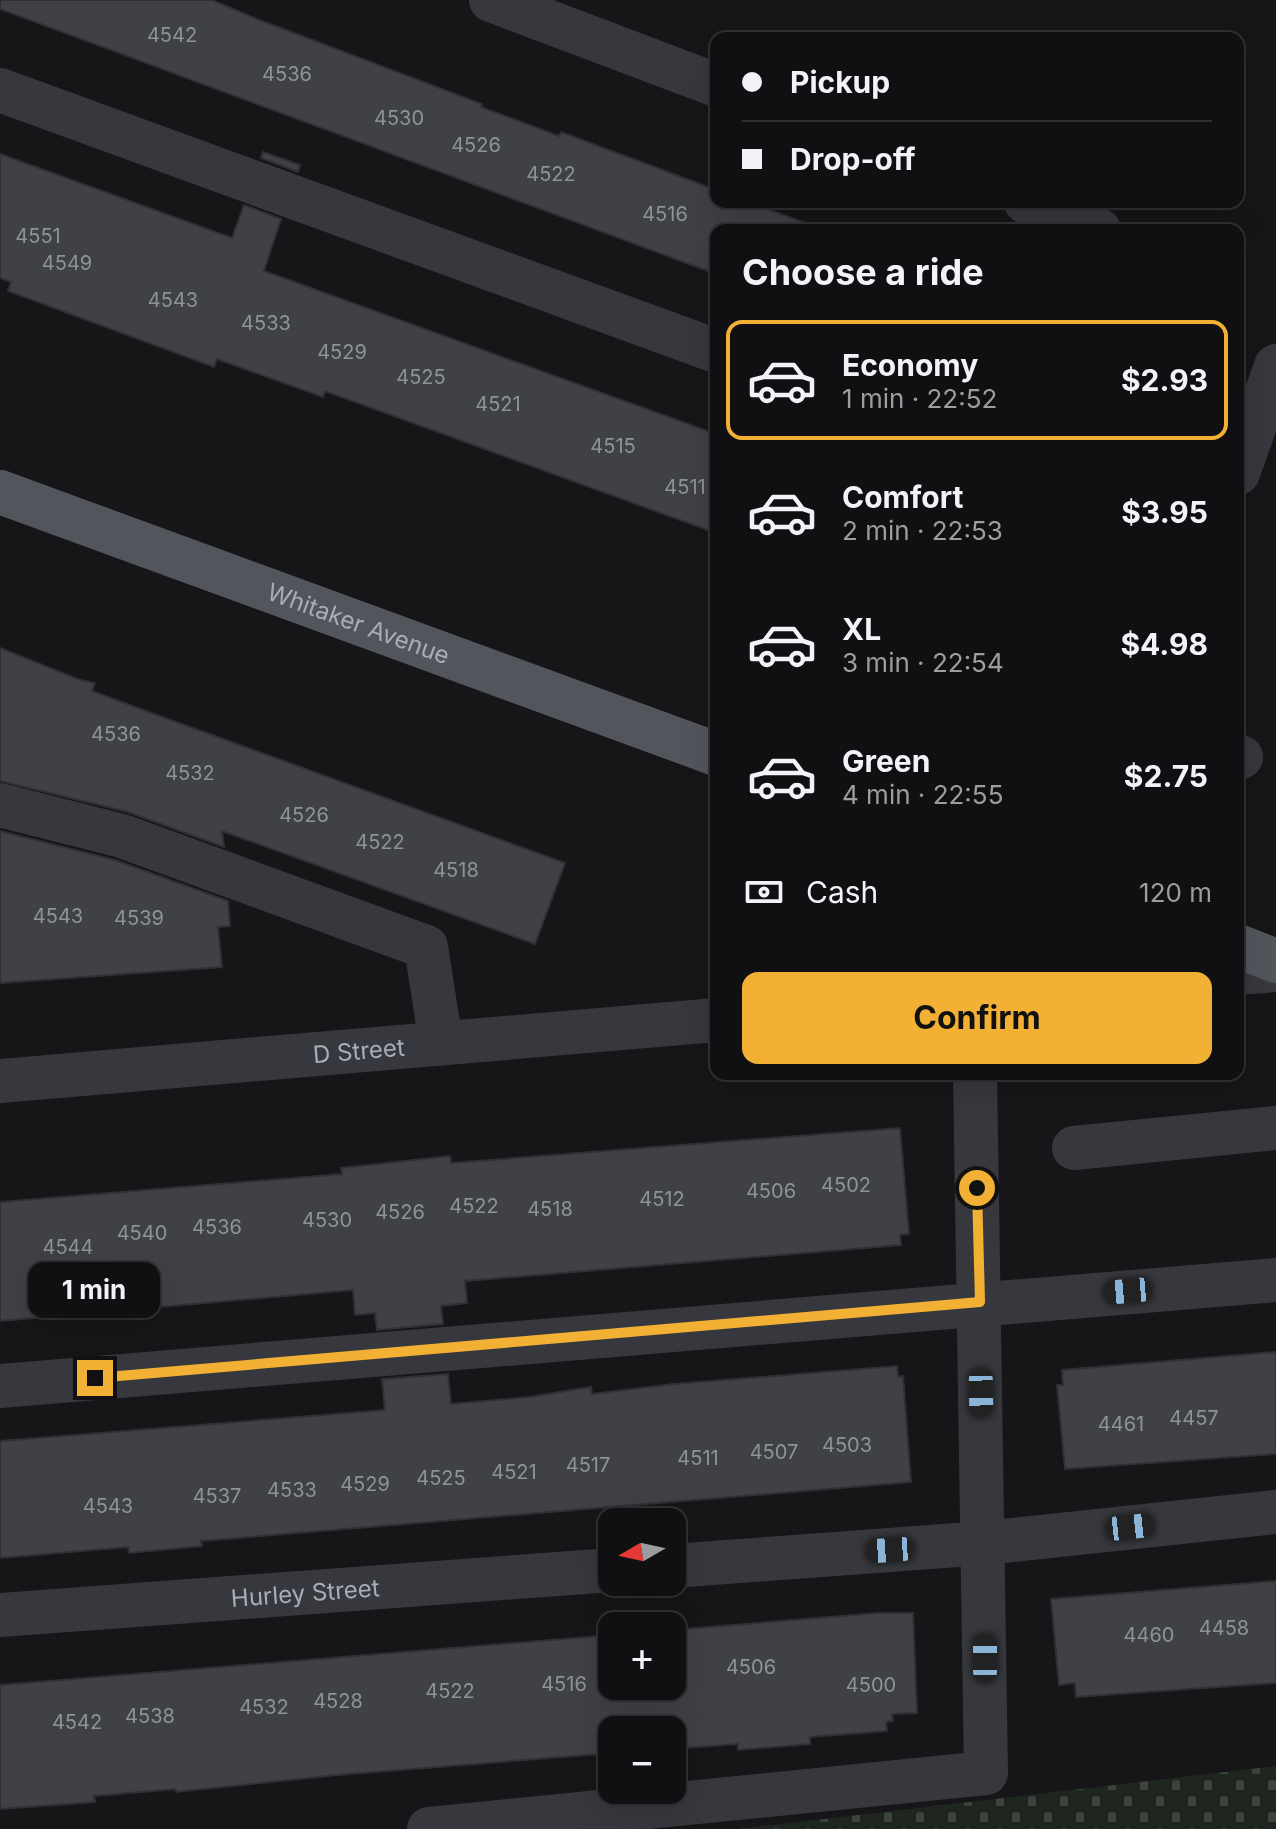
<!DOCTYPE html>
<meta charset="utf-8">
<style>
:root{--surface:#101012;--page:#1e1e20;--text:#f1f3f6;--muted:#9c9d9f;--line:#303032;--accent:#f2b134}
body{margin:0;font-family:Inter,sans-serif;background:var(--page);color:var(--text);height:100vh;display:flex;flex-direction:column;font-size:30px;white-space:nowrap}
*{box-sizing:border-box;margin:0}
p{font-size:26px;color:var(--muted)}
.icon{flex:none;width:44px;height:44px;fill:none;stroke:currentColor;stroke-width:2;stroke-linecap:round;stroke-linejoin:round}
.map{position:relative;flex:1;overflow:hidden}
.side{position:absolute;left:710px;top:224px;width:534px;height:856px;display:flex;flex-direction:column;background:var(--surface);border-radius:16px;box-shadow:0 8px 32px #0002,0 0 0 2px var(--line)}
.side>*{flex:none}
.hud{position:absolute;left:710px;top:32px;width:534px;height:176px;border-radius:16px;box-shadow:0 8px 32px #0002,0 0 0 2px var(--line);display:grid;align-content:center;height:176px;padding:0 32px;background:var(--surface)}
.needle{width:52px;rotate:261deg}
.buttons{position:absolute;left:598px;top:1508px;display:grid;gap:16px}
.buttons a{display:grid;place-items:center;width:88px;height:88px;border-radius:16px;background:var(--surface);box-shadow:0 8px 32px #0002,0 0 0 2px var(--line);font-size:40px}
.end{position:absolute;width:36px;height:36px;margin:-18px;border:10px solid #f2b134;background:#111;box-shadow:0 0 0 4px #111}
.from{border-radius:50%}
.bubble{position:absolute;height:56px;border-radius:16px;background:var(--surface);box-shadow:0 8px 32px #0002,0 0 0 2px var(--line);font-size:26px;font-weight:700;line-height:56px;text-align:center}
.car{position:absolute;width:24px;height:48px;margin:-24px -12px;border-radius:10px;box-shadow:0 0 6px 2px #0007;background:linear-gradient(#222 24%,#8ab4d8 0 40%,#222 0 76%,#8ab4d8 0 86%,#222 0)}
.hud b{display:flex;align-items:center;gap:28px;height:76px;font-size:30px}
.hud b+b{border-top:2px solid var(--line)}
.hud i{width:20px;height:20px;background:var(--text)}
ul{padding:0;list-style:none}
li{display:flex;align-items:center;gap:24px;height:120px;margin:0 16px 12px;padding:0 16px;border:4px solid transparent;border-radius:16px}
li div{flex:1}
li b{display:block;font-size:30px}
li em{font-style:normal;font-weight:700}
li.selected{border-color:var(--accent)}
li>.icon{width:72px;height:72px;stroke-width:1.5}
h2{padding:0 32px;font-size:36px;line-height:96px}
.pay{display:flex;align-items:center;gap:20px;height:88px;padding:0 32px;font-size:30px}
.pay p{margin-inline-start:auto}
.button{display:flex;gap:16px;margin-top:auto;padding:16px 32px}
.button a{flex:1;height:92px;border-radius:16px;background:var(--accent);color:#111;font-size:32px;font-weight:700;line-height:92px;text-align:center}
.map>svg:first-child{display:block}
</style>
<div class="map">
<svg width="1276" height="1829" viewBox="0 0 1276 1829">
<defs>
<pattern id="cemetery-stones" width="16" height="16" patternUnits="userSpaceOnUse" patternTransform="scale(2)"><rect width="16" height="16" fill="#1e261f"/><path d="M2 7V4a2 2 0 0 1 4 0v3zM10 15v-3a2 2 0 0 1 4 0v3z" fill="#3c433d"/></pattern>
</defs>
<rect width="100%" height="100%" fill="#161618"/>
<path fill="url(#cemetery-stones)" d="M 1276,1766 L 1276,1829 L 739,1829 Z"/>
<path fill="#404145" stroke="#303034" stroke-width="2" d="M 0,0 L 212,0 L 257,19 L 482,104 L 481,107 L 559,136 L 561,132 L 716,190 L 716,202 L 748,202 L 811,225 L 810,230 L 716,230 L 716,274 L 0,9 Z
M 263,152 L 300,165 L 298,172 L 261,158 Z
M 0,154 L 232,238 L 244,205 L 281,219 L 264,271 L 716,434 L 716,533 L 325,391 L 323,397 L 217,359 L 214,367 L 8,291 L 11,282 L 0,278 Z
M 0,648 L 80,680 L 95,683 L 92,691 L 146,711 L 565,863 L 535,944 L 222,831 L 224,847 L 128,812 L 0,781 Z
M 0,831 L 115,860 L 228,901 L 230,926 L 218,927 L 222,967 L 0,983 Z
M 900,1128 L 909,1234 L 900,1235 L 901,1245 L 465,1281 L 467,1303 L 441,1306 L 443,1324 L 377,1330 L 375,1313 L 355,1315 L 353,1290 L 0,1321 L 0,1202 L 342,1174 L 341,1168 L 450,1156 L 451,1163 Z
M 1276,1352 L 1276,1454 L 1065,1469 L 1057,1385 L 1063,1385 L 1062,1370 Z
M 897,1366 L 898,1377 L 903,1376 L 911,1482 L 201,1541 L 202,1546 L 129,1553 L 128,1547 L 0,1558 L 0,1441 L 385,1410 L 382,1379 L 448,1374 L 451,1404 L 529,1397 L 591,1387 L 592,1394 L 674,1384 Z
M 1276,1581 L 1276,1683 L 1076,1697 L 1075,1683 L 1059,1685 L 1051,1599 Z
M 879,1613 L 913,1613 L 917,1713 L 892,1714 L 893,1721 L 886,1722 L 887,1731 L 810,1737 L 810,1744 L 738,1750 L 738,1744 L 672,1749 L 672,1730 L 612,1730 L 612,1753 L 337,1775 L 176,1792 L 176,1789 L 94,1796 L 95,1802 L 0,1809 L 0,1685 L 612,1635 L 612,1686 L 672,1686 L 672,1630 Z"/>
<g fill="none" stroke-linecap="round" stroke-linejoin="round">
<g stroke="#37383d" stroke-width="44">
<path d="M 491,0 L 716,85"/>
<path d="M 0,90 L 716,351"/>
<path d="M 1026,202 L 1099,230"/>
<path d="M 1238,473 L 1276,366"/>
<path d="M 1238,756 L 1241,757"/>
<path d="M 0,805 L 122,836 L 426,947 L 441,1043"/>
<path d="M 1238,973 L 1276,970"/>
<path id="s1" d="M 0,1081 L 716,1020"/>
<path d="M 1074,1148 L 1276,1128"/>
<path d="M 0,1386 L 1276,1280"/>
<path d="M 672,1566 L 984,1543 L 1276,1512"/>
<path id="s2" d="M 0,1615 L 612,1570"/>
<path d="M 429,1829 L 986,1773 L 975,1074"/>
</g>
<g stroke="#53555c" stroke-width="44">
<path id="s3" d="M 0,492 L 716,754"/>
<path d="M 1238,946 L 1276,961"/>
</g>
</g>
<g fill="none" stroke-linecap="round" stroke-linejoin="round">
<path stroke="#f2b134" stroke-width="10" d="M 95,1378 L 980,1302 L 977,1188"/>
</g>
<g text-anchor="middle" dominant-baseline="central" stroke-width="7" stroke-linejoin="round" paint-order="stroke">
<g font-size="20" fill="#8e929b">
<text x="172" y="35">4542</text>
<text x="287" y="74">4536</text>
<text x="399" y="118">4530</text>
<text x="476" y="145">4526</text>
<text x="551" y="174">4522</text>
<text x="665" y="214">4516</text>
<text x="38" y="236">4551</text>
<text x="67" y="263">4549</text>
<text x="173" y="300">4543</text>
<text x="266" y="323">4533</text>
<text x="342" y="352">4529</text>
<text x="421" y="377">4525</text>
<text x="498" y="404">4521</text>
<text x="613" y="446">4515</text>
<text x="685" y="487">4511</text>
<text x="116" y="734">4536</text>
<text x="190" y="773">4532</text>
<text x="304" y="815">4526</text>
<text x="380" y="842">4522</text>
<text x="456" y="870">4518</text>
<text x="58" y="916">4543</text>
<text x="139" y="918">4539</text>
<text x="846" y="1185">4502</text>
<text x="771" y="1191">4506</text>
<text x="662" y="1199">4512</text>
<text x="474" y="1206">4522</text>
<text x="550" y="1209">4518</text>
<text x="400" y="1212">4526</text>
<text x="327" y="1220">4530</text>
<text x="217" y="1227">4536</text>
<text x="142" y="1233">4540</text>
<text x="68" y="1247">4544</text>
<text x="1194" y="1418">4457</text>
<text x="1121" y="1424">4461</text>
<text x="847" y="1445">4503</text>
<text x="774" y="1452">4507</text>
<text x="698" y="1458">4511</text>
<text x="588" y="1465">4517</text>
<text x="514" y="1472">4521</text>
<text x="441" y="1478">4525</text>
<text x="365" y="1484">4529</text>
<text x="292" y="1490">4533</text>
<text x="217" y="1496">4537</text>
<text x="108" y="1506">4543</text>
<text x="1224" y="1628">4458</text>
<text x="1149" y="1635">4460</text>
<text x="751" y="1667">4506</text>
<text x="564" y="1684">4516</text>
<text x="871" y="1685">4500</text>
<text x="450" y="1691">4522</text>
<text x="338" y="1701">4528</text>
<text x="264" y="1707">4532</text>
<text x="150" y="1716">4538</text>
<text x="77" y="1722">4542</text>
</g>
<g font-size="24" fill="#a8adb8" stroke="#111113">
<text stroke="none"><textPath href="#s3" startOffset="382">Whitaker Avenue</textPath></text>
<text stroke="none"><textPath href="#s1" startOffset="360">D Street</textPath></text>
<text stroke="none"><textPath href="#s2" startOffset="306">Hurley Street</textPath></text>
</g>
</g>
</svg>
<div class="buttons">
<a><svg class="needle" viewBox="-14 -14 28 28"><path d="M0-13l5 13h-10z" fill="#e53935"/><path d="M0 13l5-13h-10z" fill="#9c9d9f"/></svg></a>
<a>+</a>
<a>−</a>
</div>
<i class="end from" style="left:977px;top:1188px"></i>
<i class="end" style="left:95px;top:1378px"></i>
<div class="bubble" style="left:28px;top:1262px;width:132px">1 min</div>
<i class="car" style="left:1128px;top:1291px;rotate:265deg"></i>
<i class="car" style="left:981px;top:1393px;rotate:179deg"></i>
<i class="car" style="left:1130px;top:1527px;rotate:84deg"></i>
<i class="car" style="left:890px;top:1550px;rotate:266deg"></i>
<i class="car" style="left:985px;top:1658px;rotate:0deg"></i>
<div class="hud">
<b><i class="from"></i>Pickup</b>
<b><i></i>Drop-off</b>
</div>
<section class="side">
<h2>Choose a ride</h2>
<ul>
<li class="selected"><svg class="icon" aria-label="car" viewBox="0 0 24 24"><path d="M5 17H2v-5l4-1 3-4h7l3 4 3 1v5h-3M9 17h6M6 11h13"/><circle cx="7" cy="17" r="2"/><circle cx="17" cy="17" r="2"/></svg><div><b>Economy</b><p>1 min · 22:52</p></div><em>$2.93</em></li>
<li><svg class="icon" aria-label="car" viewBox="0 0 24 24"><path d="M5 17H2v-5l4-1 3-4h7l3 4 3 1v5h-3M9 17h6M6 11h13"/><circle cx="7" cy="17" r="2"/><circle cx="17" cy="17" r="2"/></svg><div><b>Comfort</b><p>2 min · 22:53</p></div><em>$3.95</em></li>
<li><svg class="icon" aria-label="car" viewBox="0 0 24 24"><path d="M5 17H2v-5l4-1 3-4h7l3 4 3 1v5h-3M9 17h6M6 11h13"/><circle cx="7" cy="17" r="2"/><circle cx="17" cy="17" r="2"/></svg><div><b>XL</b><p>3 min · 22:54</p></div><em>$4.98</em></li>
<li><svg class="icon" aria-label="car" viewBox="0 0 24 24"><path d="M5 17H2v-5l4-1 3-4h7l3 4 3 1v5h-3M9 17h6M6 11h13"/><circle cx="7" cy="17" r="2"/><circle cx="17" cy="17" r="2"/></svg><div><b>Green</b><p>4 min · 22:55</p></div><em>$2.75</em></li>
</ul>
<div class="pay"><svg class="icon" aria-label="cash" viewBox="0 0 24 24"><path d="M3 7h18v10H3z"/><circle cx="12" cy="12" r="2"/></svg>Cash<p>120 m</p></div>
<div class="button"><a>Confirm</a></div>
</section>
</div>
